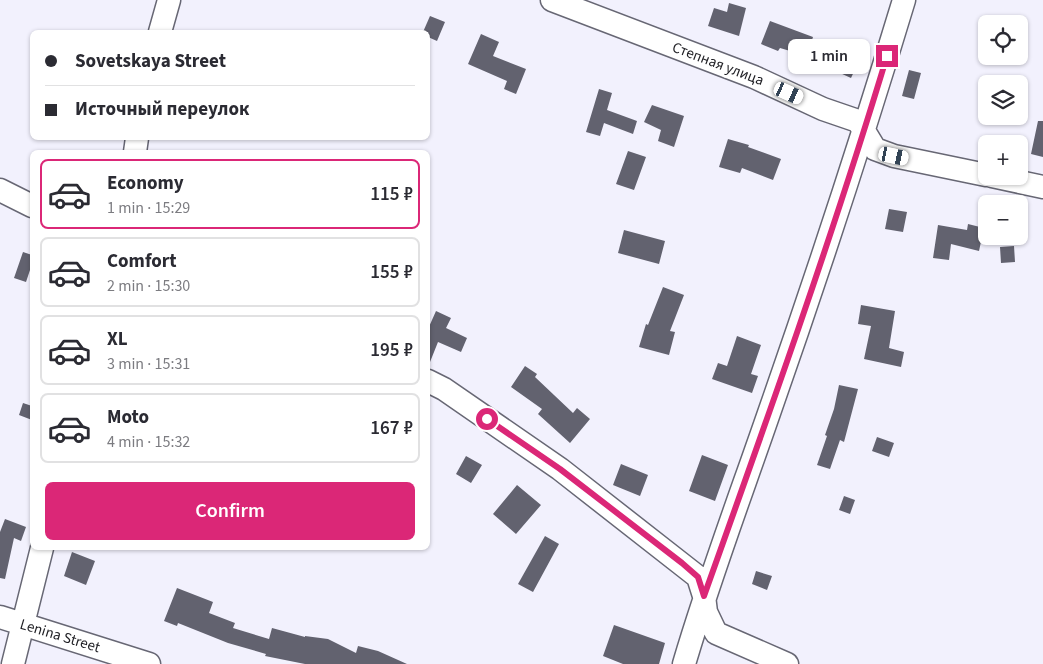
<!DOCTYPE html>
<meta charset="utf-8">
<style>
:root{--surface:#fff;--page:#f7f7f7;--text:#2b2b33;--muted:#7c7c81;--line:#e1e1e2;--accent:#db2777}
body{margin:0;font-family:"Source Sans 3",sans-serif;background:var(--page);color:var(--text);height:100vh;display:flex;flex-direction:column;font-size:19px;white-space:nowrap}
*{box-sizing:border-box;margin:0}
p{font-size:16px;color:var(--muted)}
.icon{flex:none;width:28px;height:28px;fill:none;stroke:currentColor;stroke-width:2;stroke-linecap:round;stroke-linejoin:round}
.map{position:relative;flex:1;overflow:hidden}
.details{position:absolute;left:30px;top:150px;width:400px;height:400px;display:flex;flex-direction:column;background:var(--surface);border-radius:8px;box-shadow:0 1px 4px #0004}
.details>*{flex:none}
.guide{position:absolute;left:30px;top:30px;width:400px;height:110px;border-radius:8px;box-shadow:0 1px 4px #0004;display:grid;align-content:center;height:110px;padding:0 15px;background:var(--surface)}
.buttons{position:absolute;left:978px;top:15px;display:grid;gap:10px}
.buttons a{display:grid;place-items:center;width:50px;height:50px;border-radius:8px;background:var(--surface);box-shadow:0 1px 4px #0004;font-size:25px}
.end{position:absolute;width:22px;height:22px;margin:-11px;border:6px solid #db2777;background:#fff;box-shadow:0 0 0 2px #fff}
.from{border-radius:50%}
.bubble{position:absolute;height:35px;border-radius:8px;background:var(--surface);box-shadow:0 1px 4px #0004;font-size:16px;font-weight:600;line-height:35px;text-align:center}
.car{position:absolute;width:15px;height:30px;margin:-15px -8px;border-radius:6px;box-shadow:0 0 4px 1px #0007;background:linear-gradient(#fff 24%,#345 0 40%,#fff 0 76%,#345 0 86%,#fff 0)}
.guide b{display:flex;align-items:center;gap:18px;height:48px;font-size:19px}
.guide b+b{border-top:1px solid var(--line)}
.guide i{width:12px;height:12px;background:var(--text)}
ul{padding:9px 0 0;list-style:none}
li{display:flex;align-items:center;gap:15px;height:70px;margin:0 10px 8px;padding:0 5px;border:2px solid var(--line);border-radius:8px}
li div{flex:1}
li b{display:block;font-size:19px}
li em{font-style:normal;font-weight:600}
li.on{border-color:var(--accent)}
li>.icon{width:45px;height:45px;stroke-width:1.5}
.button{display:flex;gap:10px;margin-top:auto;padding:10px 15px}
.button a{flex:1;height:58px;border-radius:8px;background:var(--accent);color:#fff;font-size:20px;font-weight:600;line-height:58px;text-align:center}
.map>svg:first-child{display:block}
</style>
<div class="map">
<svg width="1043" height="664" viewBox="0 0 1043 664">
<rect width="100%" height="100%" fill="#f2f1fd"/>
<path fill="#62626f" d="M 729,3 L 746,8 L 739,36 L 708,26 L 714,8 L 727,12 Z
M 430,16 L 445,22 L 437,41 L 428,37 L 428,32 L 423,32 Z
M 770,21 L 813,37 L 807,56 L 780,48 L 778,51 L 761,44 Z
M 481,34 L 499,42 L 493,56 L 526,69 L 516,94 L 504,89 L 507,81 L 468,64 Z
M 848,54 L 860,59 L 851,78 L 840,73 Z
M 909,70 L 921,73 L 914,99 L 902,96 Z
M 599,89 L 612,93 L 607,110 L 637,121 L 633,134 L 604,123 L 600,136 L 586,132 Z
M 652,105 L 684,116 L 674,147 L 658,141 L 661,130 L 644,122 Z
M 1038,121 L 1043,121 L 1043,157 L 1031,154 Z
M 728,139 L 749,145 L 748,147 L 781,159 L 773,180 L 742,168 L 740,173 L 719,167 Z
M 628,151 L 646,157 L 634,190 L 616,184 Z
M 889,209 L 907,212 L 903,232 L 885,229 Z
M 968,224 L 984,228 L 979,251 L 951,244 L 949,260 L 933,258 L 938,225 L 967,230 Z
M 624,230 L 665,241 L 659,264 L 618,253 Z
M 1014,246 L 1015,262 L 1001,263 L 1000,247 Z
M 23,252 L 32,255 L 32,264 L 26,282 L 14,278 Z
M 663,287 L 684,295 L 670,331 L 675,332 L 669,355 L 639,347 L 646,324 L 648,325 Z
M 861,305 L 895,311 L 889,348 L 904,352 L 901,367 L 864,359 L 871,326 L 858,324 Z
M 436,311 L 451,318 L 446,328 L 467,338 L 461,352 L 438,342 L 428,367 L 428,329 Z
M 737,336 L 761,345 L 751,374 L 758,376 L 752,393 L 712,379 L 718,363 L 727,366 Z
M 525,366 L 537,374 L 535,377 L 573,413 L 577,408 L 590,419 L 570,443 L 538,414 L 542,409 L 511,387 Z
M 839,385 L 858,389 L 844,442 L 840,440 L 830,469 L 817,465 L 827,436 L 825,435 L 834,409 Z
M 23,403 L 32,406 L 32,420 L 19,415 Z
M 877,437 L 894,443 L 889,457 L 872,451 Z
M 702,455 L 728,465 L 715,501 L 689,491 Z
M 466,456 L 482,465 L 471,483 L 456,474 Z
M 621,464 L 648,475 L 640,496 L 613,485 Z
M 517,485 L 541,505 L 516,534 L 493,514 Z
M 844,496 L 855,500 L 850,514 L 839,510 Z
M 5,519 L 26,527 L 21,541 L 14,538 L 5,579 L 0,578 L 0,532 Z
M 545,536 L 559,544 L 533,592 L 518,584 Z
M 72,552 L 95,561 L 86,585 L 64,576 Z
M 756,571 L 772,576 L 767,590 L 752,584 Z
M 177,588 L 213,602 L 209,613 L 235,623 L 233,628 L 269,639 L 272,628 L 305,637 L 305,636 L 328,639 L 356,653 L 358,646 L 378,651 L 407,664 L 305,664 L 265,656 L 266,654 L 228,643 L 178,623 L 177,626 L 164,621 Z
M 614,625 L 665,643 L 659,664 L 623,664 L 603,656 Z"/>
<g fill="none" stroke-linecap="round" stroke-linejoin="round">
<g stroke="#676774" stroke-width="25">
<path id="minor" d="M 552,0 L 754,77 L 823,109 L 858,121 L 875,149 L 894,156 L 986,175
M 160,32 L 169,0
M 135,152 L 137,138
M 992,176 L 1043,187
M 0,190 L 32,206
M 428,381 L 444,389 L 560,469 L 698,577 L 704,596 L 706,612 L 716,633 L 787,664
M 0,617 L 149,664
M 13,664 L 42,548
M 684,664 C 709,579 740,497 769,413 C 817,276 862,139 904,0"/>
</g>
<use href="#minor" stroke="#fff" stroke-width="22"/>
</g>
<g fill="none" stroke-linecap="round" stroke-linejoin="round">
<path stroke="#db2777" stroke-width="6" d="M 487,419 L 560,469 L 682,563 L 698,577 L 704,596 C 768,417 832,238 887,56"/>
</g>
<g text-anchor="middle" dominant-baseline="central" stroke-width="5" stroke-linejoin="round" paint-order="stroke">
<g font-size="15" fill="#1e1e23" stroke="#fff">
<text transform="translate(718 64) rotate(21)">Степная улица</text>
<text transform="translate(60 636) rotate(17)">Lenina Street</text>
</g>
</g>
</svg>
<div class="buttons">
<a><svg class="icon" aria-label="locate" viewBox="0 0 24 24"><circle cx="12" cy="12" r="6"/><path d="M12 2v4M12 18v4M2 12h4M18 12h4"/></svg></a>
<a><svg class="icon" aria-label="layers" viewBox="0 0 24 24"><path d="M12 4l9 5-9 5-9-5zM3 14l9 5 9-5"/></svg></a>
<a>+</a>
<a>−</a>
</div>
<i class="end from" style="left:487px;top:419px"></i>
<i class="end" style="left:887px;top:56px"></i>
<div class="bubble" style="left:788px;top:39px;width:82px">1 min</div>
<i class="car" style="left:789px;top:93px;rotate:114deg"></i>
<i class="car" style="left:894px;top:156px;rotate:102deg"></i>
<div class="guide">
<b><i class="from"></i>Sovetskaya Street</b>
<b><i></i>Источный переулок</b>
</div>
<section class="details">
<ul>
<li class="on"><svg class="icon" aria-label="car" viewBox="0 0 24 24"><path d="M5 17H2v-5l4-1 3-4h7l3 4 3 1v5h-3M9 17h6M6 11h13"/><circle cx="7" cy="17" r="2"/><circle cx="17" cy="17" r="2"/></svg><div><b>Economy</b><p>1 min · 15:29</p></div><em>115 ₽</em></li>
<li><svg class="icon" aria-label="car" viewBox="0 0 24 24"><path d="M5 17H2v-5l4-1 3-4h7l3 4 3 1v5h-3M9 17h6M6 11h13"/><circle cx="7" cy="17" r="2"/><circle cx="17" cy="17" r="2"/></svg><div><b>Comfort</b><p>2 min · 15:30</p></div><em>155 ₽</em></li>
<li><svg class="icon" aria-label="car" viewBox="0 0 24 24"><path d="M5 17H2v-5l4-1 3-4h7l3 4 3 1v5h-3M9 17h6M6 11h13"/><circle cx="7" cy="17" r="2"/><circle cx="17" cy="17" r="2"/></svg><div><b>XL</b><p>3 min · 15:31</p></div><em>195 ₽</em></li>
<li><svg class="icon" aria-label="car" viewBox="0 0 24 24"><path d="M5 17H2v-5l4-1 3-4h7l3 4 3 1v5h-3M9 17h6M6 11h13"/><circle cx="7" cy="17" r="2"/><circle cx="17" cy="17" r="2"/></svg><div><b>Moto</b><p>4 min · 15:32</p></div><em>167 ₽</em></li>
</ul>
<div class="button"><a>Confirm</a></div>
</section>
</div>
